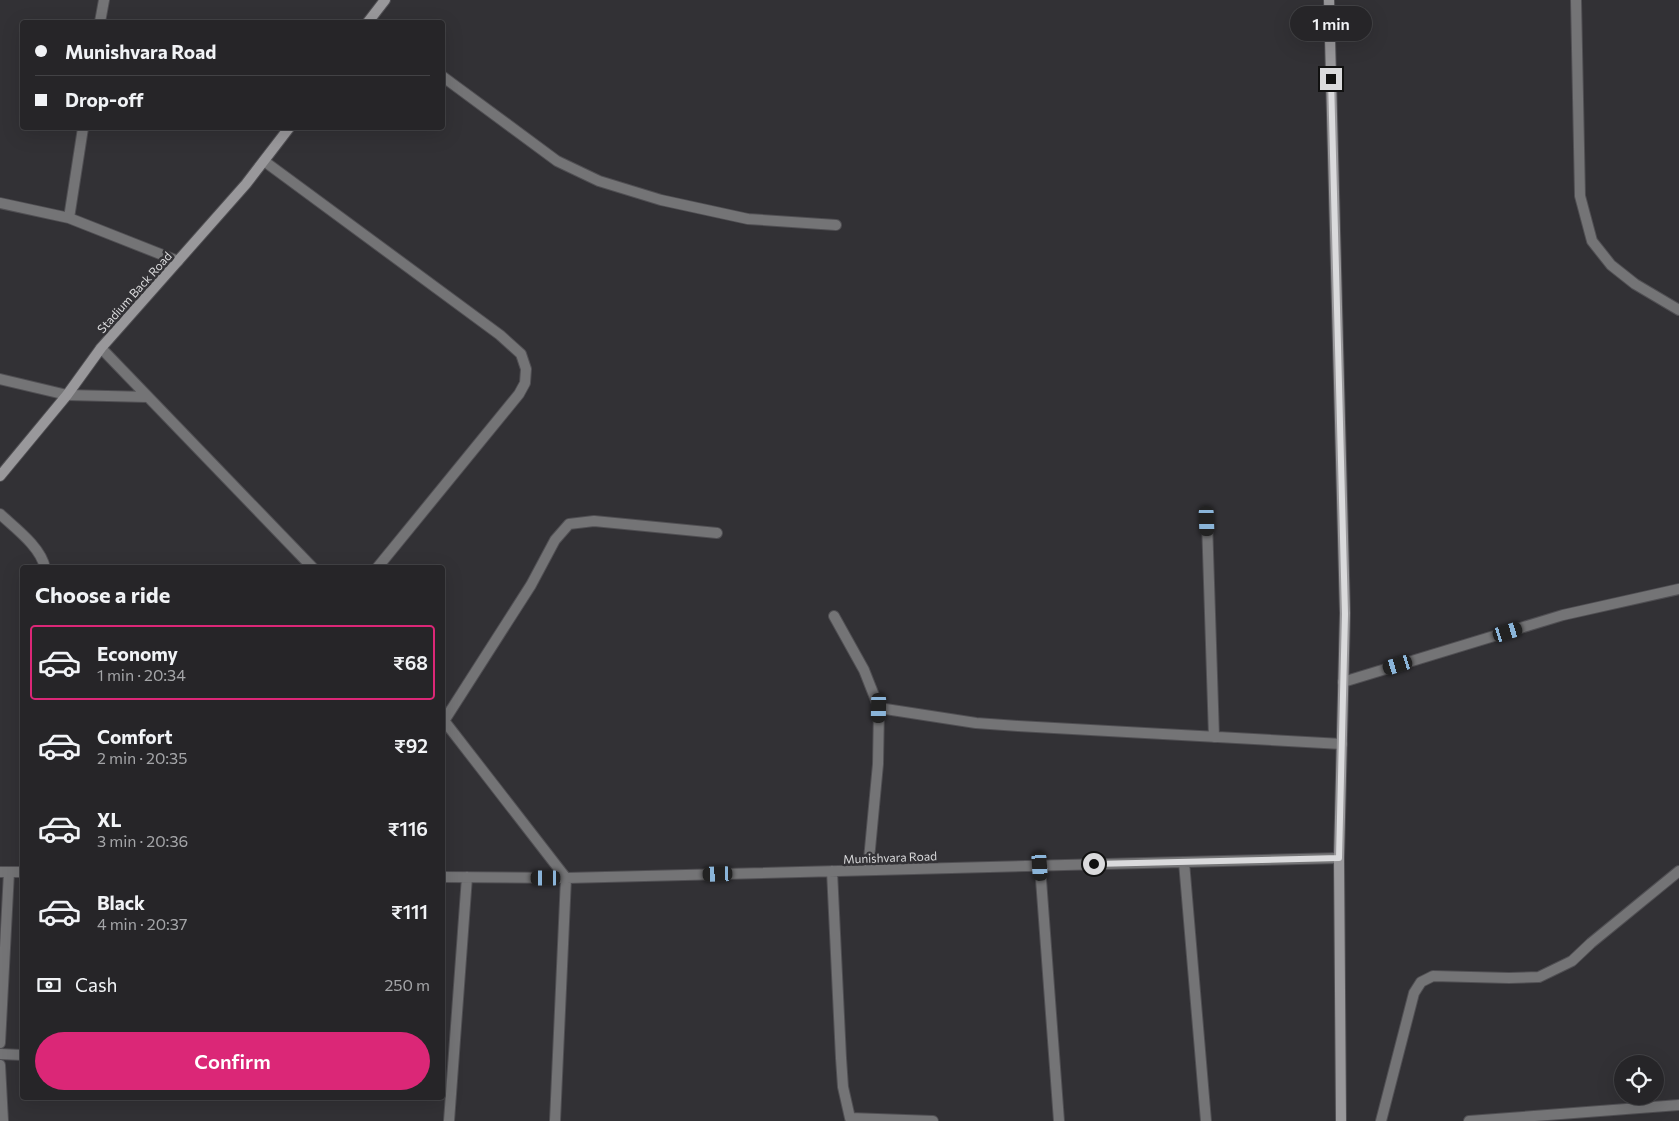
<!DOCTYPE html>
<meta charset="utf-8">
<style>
:root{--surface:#262528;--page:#323134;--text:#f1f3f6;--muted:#a4a5a8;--line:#424245;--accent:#db2777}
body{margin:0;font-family:Commissioner,sans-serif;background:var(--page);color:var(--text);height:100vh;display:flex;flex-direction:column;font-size:19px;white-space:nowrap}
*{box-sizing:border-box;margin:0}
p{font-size:16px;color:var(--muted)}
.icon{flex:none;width:28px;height:28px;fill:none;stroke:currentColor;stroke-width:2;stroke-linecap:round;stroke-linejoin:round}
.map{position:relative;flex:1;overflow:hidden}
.side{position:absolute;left:20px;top:565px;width:425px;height:535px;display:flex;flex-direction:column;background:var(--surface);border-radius:5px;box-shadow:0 5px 20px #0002,0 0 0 1px var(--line)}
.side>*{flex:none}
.top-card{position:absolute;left:20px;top:20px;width:425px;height:110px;border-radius:5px;box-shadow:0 5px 20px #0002,0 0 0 1px var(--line);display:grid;align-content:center;height:110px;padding:0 15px;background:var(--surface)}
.buttons{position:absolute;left:1614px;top:1055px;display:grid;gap:10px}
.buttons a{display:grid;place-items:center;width:50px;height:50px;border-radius:50%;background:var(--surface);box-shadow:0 5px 20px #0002,0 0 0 1px var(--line);font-size:25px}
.end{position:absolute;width:22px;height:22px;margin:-11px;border:6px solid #dadadc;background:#111;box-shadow:0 0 0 2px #111}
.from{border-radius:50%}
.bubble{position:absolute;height:35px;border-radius:18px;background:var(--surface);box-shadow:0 5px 20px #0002,0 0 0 1px var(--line);font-size:16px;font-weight:600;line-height:35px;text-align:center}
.car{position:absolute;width:15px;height:30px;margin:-15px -8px;border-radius:6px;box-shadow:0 0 4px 1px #0007;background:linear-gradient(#222 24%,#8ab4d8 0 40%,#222 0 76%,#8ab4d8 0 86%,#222 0)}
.top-card b{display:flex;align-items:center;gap:18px;height:48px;font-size:19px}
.top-card b+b{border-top:1px solid var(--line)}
.top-card i{width:12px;height:12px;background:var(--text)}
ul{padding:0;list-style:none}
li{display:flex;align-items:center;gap:15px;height:75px;margin:0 10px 8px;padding:0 5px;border:2px solid transparent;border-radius:5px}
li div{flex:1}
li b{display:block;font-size:19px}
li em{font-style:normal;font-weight:600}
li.active{border-color:var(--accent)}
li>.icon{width:45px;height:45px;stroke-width:1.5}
h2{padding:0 15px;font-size:22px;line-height:60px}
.pay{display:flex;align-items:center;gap:12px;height:55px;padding:0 15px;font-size:19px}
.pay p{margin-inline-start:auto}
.button{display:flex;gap:10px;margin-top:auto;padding:10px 15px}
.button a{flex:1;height:58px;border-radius:30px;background:var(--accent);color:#fff;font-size:20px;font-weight:600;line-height:58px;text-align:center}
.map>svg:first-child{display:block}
</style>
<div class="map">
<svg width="1679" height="1121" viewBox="0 0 1679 1121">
<rect width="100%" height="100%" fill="#323135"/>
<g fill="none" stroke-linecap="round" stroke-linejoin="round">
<g stroke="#504f53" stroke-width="12">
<path id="street" d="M 1576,0 L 1580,196 L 1592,241 L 1611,265 L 1635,284 L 1679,310
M 100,22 L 104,0
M 442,76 L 557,161 L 599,181 L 661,200 L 748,219 L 836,225
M 264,161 L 500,335 L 521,354 L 526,369 L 525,383 L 519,394 L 377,568
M 0,203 L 69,218 L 178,261
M 69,218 L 83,128
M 101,348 L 313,568
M 0,379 L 67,395 L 148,397
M 0,514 C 15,528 41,547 45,568
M 1207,521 L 1214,737
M 834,616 L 864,670 L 879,708 L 878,764 L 868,870
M 1343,682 L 1563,615 L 1679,589
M 879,708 L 976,723 L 1018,726 L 1342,744
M 442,718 L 566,878 L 555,1121
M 444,721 L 531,585 L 555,540 L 569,524 L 594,521 L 717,533
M 1184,862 L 1206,1121
M 1040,866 L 1059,1121
M 832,871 L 841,1058 L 843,1087 L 850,1118 L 933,1121
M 0,872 L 22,872
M 442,877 L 566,878 L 1339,858
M 0,1043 L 9,872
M 0,1054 L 22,1055
M 0,1065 L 3,1121
M 449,1121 L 467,877
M 1381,1121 L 1414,993 L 1421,982 L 1433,976 L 1509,978 L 1539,977 L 1572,961 L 1591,943 L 1679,871
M 1469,1121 L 1679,1105"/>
</g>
<g stroke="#504f53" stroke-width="12">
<path id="secondary" d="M 1329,0 L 1345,613 L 1339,858 L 1341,1121
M 368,22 L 385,0
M 0,476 L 67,395 L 101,348 L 246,184 L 289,128"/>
</g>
<use href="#street" stroke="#747476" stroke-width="10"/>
<use href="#secondary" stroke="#99989b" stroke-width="10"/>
</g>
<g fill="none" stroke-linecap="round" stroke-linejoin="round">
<path stroke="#dadadc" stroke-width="6" d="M 1094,864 L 1339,858 L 1345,614 L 1331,79"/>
</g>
<g text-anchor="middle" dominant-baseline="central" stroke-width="5" stroke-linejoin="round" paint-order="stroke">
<g font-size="12" fill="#dadadc" stroke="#323135">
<text transform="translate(134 292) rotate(-48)">Stadium Back Road</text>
<text transform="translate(890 857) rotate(-2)">Munishvara Road</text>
</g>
</g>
</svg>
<div class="buttons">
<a><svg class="icon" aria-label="locate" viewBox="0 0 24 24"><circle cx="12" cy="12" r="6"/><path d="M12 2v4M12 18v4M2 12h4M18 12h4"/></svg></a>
</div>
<i class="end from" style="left:1094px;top:864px"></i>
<i class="end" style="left:1331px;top:79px"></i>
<div class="bubble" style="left:1290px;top:6px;width:82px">1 min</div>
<i class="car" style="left:1207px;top:521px;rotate:178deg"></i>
<i class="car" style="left:1508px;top:632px;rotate:73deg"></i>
<i class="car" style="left:1398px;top:665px;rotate:253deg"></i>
<i class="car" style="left:879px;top:708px;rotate:181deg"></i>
<i class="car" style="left:1040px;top:866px;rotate:176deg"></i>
<i class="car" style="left:718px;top:874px;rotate:268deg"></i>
<i class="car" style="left:546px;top:878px;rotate:270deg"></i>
<div class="top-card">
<b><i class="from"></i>Munishvara Road</b>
<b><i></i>Drop-off</b>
</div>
<section class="side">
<h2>Choose a ride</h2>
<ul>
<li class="active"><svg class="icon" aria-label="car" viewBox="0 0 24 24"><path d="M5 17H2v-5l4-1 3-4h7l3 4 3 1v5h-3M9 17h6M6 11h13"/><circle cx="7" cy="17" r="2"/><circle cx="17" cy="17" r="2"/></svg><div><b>Economy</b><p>1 min · 20:34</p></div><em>₹68</em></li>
<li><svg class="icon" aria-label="car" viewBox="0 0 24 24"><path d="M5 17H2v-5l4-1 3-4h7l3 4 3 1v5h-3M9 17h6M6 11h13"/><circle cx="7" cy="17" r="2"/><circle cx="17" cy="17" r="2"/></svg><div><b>Comfort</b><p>2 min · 20:35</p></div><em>₹92</em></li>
<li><svg class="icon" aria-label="car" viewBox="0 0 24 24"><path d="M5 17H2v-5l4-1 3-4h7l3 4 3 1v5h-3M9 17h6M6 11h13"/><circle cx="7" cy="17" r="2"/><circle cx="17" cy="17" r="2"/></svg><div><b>XL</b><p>3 min · 20:36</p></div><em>₹116</em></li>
<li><svg class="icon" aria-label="car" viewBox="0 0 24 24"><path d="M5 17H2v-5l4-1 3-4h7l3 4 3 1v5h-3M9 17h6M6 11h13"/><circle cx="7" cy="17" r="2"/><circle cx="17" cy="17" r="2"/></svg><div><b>Black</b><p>4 min · 20:37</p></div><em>₹111</em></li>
</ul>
<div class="pay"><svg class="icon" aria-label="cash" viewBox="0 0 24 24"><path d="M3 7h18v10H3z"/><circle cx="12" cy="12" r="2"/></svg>Cash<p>250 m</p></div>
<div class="button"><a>Confirm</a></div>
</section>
</div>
